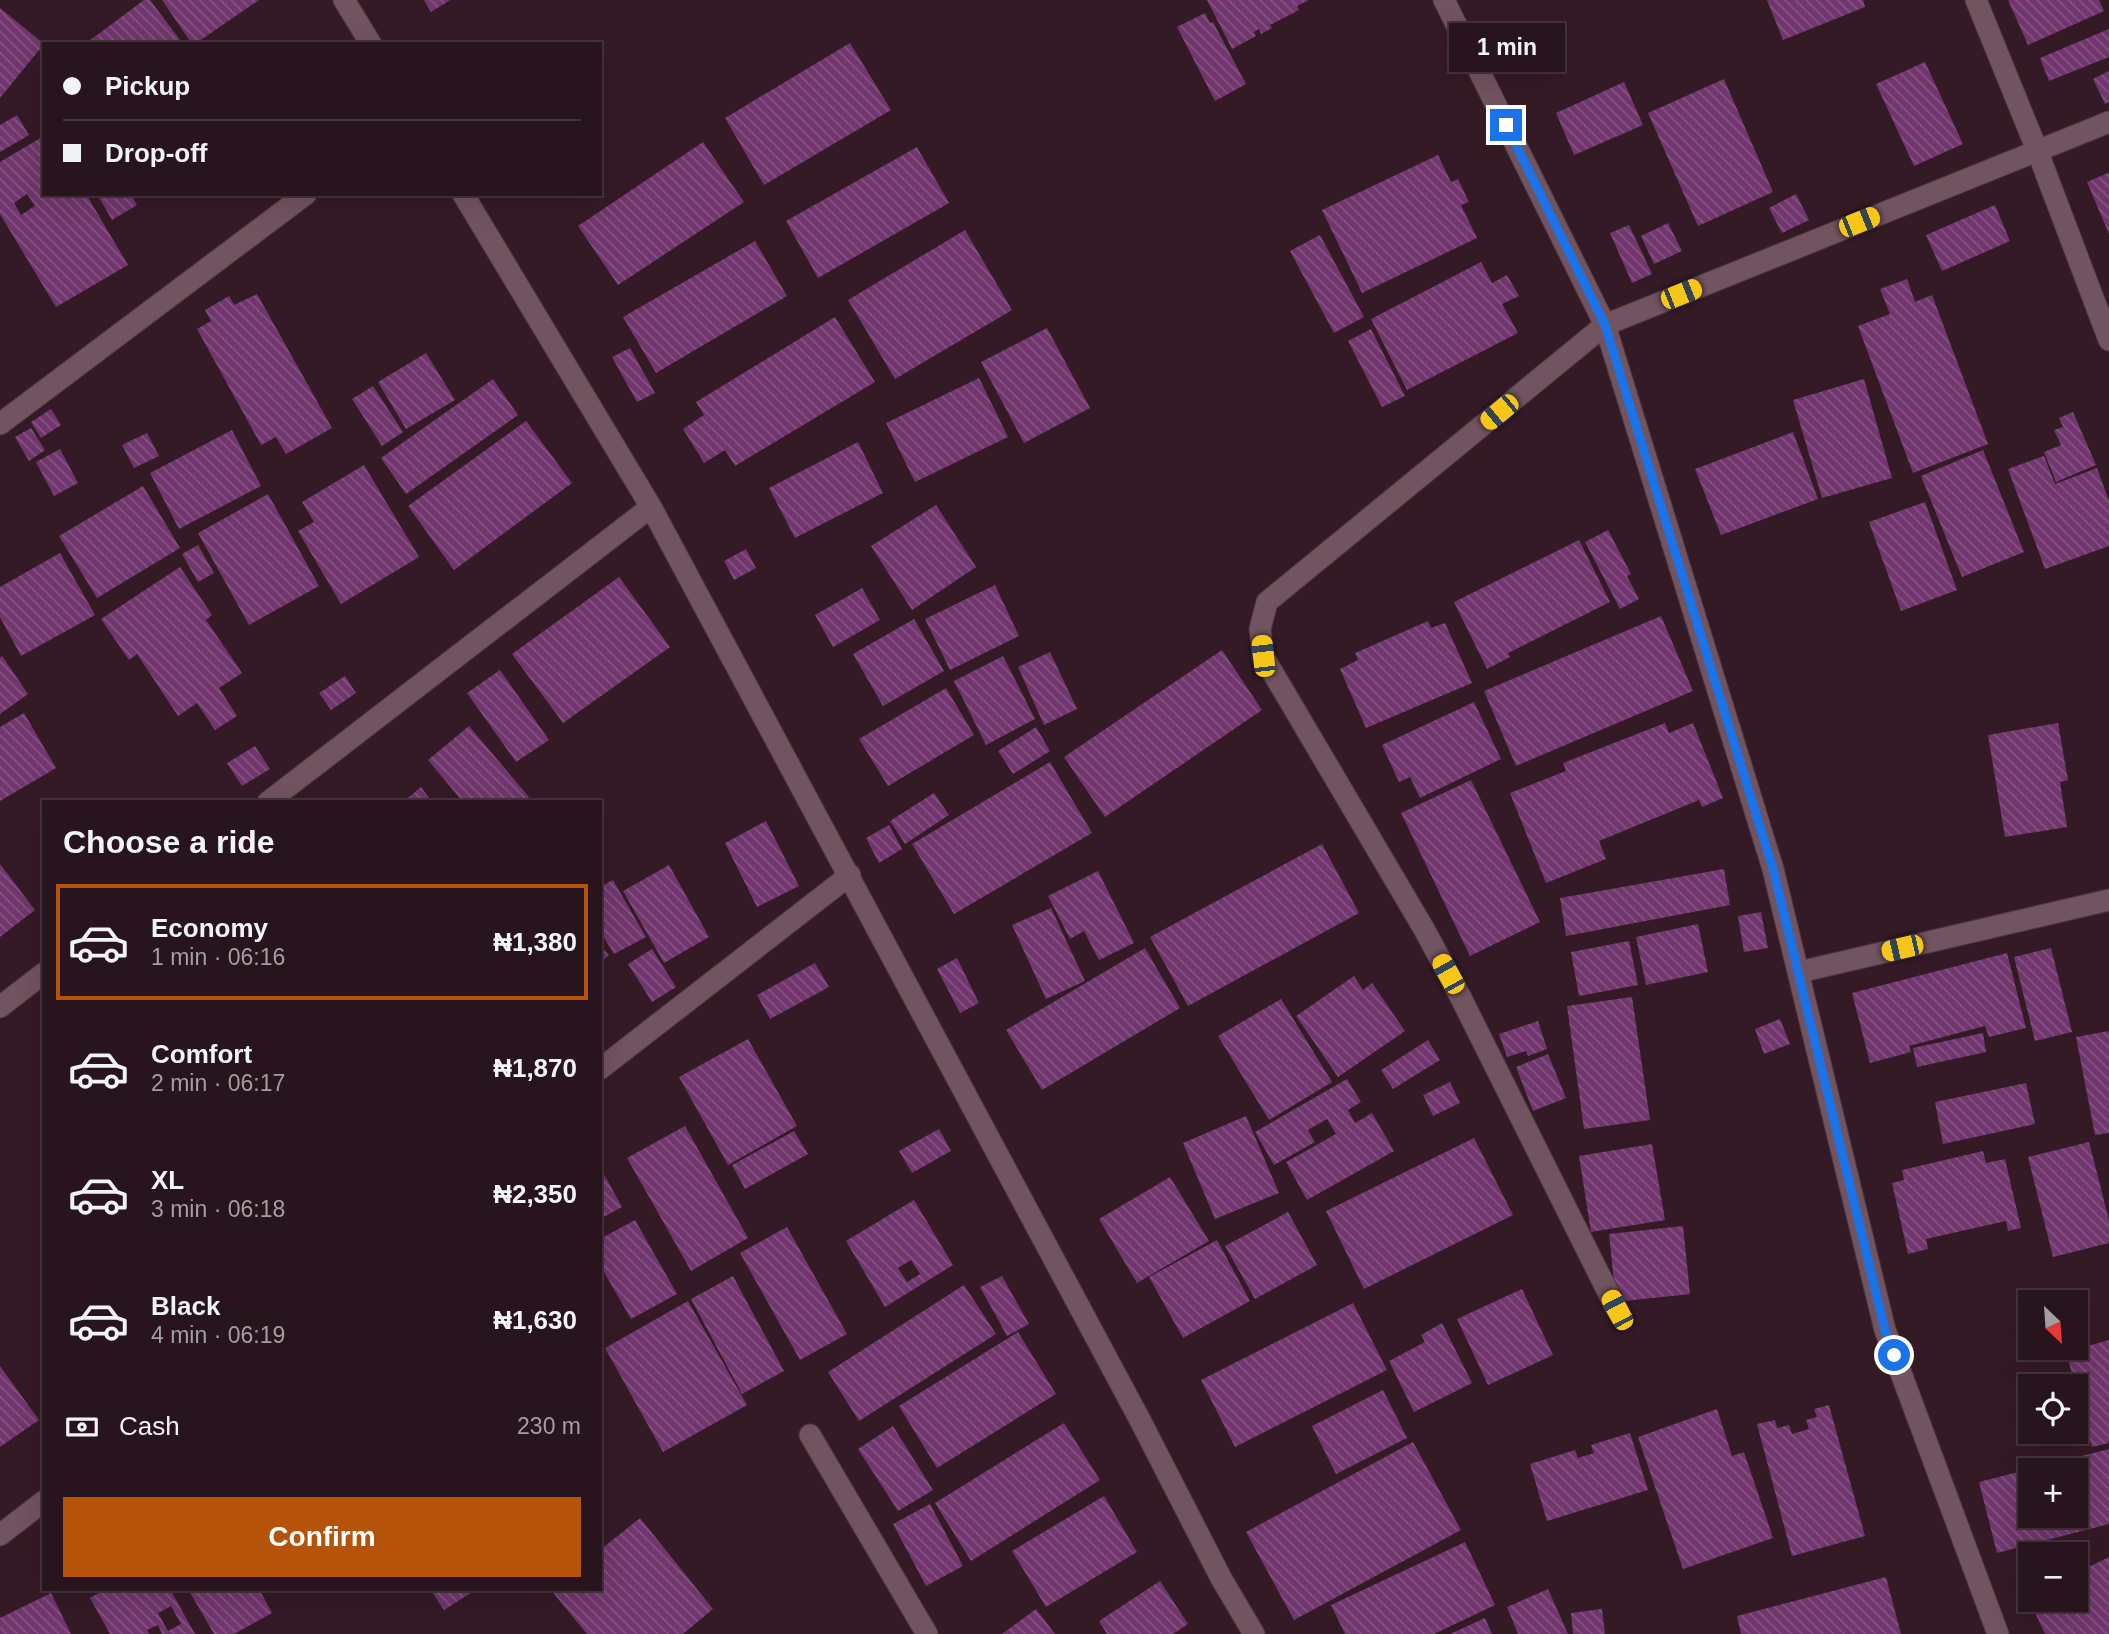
<!DOCTYPE html>
<meta charset="utf-8">
<style>
:root{--surface:#27141c;--page:#332129;--text:#f1f3f6;--muted:#a49ea3;--line:#43333b;--accent:#b45309}
body{margin:0;font-family:Helvetica,sans-serif;background:var(--page);color:var(--text);height:100vh;display:flex;flex-direction:column;font-size:26px;white-space:nowrap}
*{box-sizing:border-box;margin:0}
p{font-size:23px;color:var(--muted)}
.icon{flex:none;width:38px;height:38px;fill:none;stroke:currentColor;stroke-width:2;stroke-linecap:round;stroke-linejoin:round}
.map{position:relative;flex:1;overflow:hidden}
.drawer{position:absolute;left:42px;top:800px;width:560px;height:791px;display:flex;flex-direction:column;background:var(--surface);border-radius:0px;box-shadow:0 7px 28px #0002,0 0 0 2px var(--line)}
.drawer>*{flex:none}
.guide{position:absolute;left:42px;top:42px;width:560px;height:154px;border-radius:0px;box-shadow:0 7px 28px #0002,0 0 0 2px var(--line);display:grid;align-content:center;height:154px;padding:0 21px;background:var(--surface)}
.needle{width:46px;rotate:155deg}
.tools{position:absolute;left:2018px;top:1290px;display:grid;gap:14px}
.tools a{display:grid;place-items:center;width:70px;height:70px;border-radius:0px;background:var(--surface);box-shadow:0 7px 28px #0002,0 0 0 2px var(--line);font-size:35px}
.end{position:absolute;width:32px;height:32px;margin:-16px;border:9px solid #1a73e8;background:#fff;box-shadow:0 0 0 4px #fff}
.from{border-radius:50%}
.bubble{position:absolute;height:49px;border-radius:0px;background:var(--surface);box-shadow:0 7px 28px #0002,0 0 0 2px var(--line);font-size:23px;font-weight:800;line-height:49px;text-align:center}
.car{position:absolute;width:21px;height:42px;margin:-21px -10px;border-radius:9px;box-shadow:0 0 5px 2px #0007;background:linear-gradient(#f5c518 24%,#345 0 40%,#f5c518 0 76%,#345 0 86%,#f5c518 0)}
.guide b{display:flex;align-items:center;gap:24px;height:66px;font-size:26px}
.guide b+b{border-top:2px solid var(--line)}
.guide i{width:18px;height:18px;background:var(--text)}
ul{padding:0;list-style:none}
li{display:flex;align-items:center;gap:21px;height:116px;margin:0 14px 10px;padding:0 7px;border:4px solid transparent;border-radius:0px}
li div{flex:1}
li b{display:block;font-size:26px}
li em{font-style:normal;font-weight:800}
li.on{border-color:var(--accent)}
li>.icon{width:63px;height:63px;stroke-width:1.5}
h2{padding:0 21px;font-size:32px;line-height:84px}
.pay{display:flex;align-items:center;gap:18px;height:77px;padding:0 21px;font-size:26px}
.pay p{margin-inline-start:auto}
.cta{display:flex;gap:14px;margin-top:auto;padding:14px 21px}
.cta a{flex:1;height:80px;border-radius:0px;background:var(--accent);color:#fff;font-size:28px;font-weight:800;line-height:80px;text-align:center}
.map>svg:first-child{display:block}
</style>
<div class="map">
<svg width="2109" height="1634" viewBox="0 0 2109 1634">
<defs>
<pattern id="building-back-hatch" width="6" height="6" patternUnits="userSpaceOnUse" patternTransform="scale(1.75)"><rect width="6" height="6" fill="#70366d"/><path d="M-1 5l2 2M0 0l6 6M5-1l2 2" fill="none" stroke="#855382"/></pattern>
</defs>
<rect width="100%" height="100%" fill="#341a25"/>
<path fill="url(#building-back-hatch)" fill-rule="evenodd" d="M 144,0 L 150,0 L 183,44 L 85,44 Z
M 162,0 L 259,0 L 195,44 L 192,44 Z
M 424,0 L 450,0 L 431,12 Z
M 1207,0 L 1309,0 L 1297,6 L 1299,10 L 1270,25 L 1272,28 L 1261,34 L 1259,29 L 1254,32 L 1256,36 L 1232,49 Z
M 1767,0 L 1863,0 L 1865,7 L 1783,40 Z
M 2008,0 L 2099,0 L 2104,11 L 2028,45 Z
M 0,8 L 44,44 L 0,98 Z
M 1205,13 L 1210,23 L 1213,22 L 1246,84 L 1215,101 L 1177,27 Z
M 2109,29 L 2109,57 L 2049,81 L 2040,58 Z
M 850,43 L 891,110 L 764,185 L 725,118 Z
M 1925,62 L 1963,144 L 1914,166 L 1876,84 Z
M 2109,71 L 2109,102 L 2105,104 L 2093,79 Z
M 1724,79 L 1773,192 L 1698,226 L 1648,113 Z
M 1624,82 L 1643,125 L 1574,155 L 1556,113 Z
M 17,115 L 29,135 L 0,152 L 0,125 Z
M 44,136 L 44,194 L 86,194 L 128,265 L 56,307 L 0,214 L 0,162 ZM 27,194 L 35,206 L 21,215 L 14,203 Z
M 703,142 L 744,202 L 618,285 L 578,226 Z
M 917,147 L 949,203 L 818,278 L 786,221 Z
M 1438,155 L 1451,182 L 1458,179 L 1469,202 L 1461,205 L 1477,238 L 1362,293 L 1322,210 Z
M 2108,173 L 2109,174 L 2109,234 L 2087,182 Z
M 97,194 L 131,194 L 137,205 L 112,220 Z
M 1796,194 L 1809,220 L 1782,233 L 1769,208 Z
M 1995,205 L 2010,241 L 1942,271 L 1926,235 Z
M 1668,223 L 1682,251 L 1654,264 L 1641,236 Z
M 1629,225 L 1652,274 L 1632,283 L 1610,233 Z
M 965,230 L 1012,310 L 895,379 L 848,300 Z
M 1320,235 L 1364,317 L 1334,333 L 1290,251 Z
M 755,241 L 787,296 L 656,373 L 623,317 Z
M 1481,262 L 1492,283 L 1507,275 L 1519,296 L 1502,304 L 1518,333 L 1407,390 L 1371,319 Z
M 1907,279 L 1915,302 L 1932,295 L 1988,444 L 1913,473 L 1858,326 L 1890,314 L 1880,289 Z
M 257,294 L 332,428 L 286,454 L 276,437 L 261,445 L 197,329 L 211,321 L 205,310 L 229,296 L 234,305 Z
M 835,317 L 875,382 L 735,466 L 725,450 L 704,463 L 683,429 L 704,415 L 696,402 Z
M 1047,328 L 1090,408 L 1024,443 L 981,362 Z
M 1371,329 L 1405,396 L 1382,407 L 1348,341 Z
M 630,348 L 655,393 L 637,402 L 612,357 Z
M 426,353 L 455,400 L 406,429 L 378,382 Z
M 979,378 L 1008,437 L 915,482 L 886,423 Z
M 493,379 L 518,415 L 406,494 L 381,458 Z
M 1864,379 L 1892,478 L 1822,498 L 1793,400 Z
M 373,386 L 403,432 L 382,446 L 352,399 Z
M 51,409 L 61,425 L 41,438 L 31,422 Z
M 2073,412 L 2096,465 L 2056,482 L 2044,452 L 2061,445 L 2054,430 L 2063,427 L 2059,418 Z
M 526,421 L 572,483 L 454,570 L 408,506 Z
M 31,428 L 45,450 L 29,461 L 15,437 Z
M 232,430 L 261,486 L 179,529 L 150,473 Z
M 1793,432 L 1818,499 L 1721,535 L 1695,469 Z
M 147,433 L 159,456 L 134,468 L 122,445 Z
M 858,442 L 883,493 L 795,538 L 769,488 Z
M 60,449 L 78,483 L 54,496 L 36,462 Z
M 1983,450 L 2024,552 L 1962,577 L 1921,476 Z
M 2044,456 L 2055,484 L 2097,468 L 2109,501 L 2109,546 L 2045,569 L 2008,469 Z
M 364,465 L 419,557 L 341,604 L 298,531 L 314,522 L 302,502 Z
M 143,486 L 180,548 L 97,598 L 59,536 Z
M 268,494 L 319,586 L 249,625 L 198,533 Z
M 1925,502 L 1957,590 L 1901,611 L 1869,522 Z
M 936,505 L 976,567 L 912,610 L 871,546 Z
M 1608,530 L 1631,574 L 1627,576 L 1639,599 L 1620,609 L 1585,542 Z
M 1579,540 L 1610,602 L 1508,653 L 1510,657 L 1487,669 L 1454,602 Z
M 198,545 L 214,573 L 198,582 L 182,554 Z
M 746,549 L 756,568 L 734,580 L 724,561 Z
M 60,553 L 95,615 L 21,656 L 0,617 L 0,587 Z
M 180,567 L 212,615 L 206,620 L 242,673 L 219,688 L 237,716 L 215,730 L 197,703 L 178,716 L 137,654 L 129,660 L 101,619 Z
M 619,577 L 670,647 L 563,723 L 512,654 Z
M 995,585 L 1019,636 L 950,670 L 925,619 Z
M 862,588 L 880,620 L 833,647 L 815,615 Z
M 1661,616 L 1693,691 L 1516,766 L 1484,691 Z
M 914,619 L 944,671 L 883,706 L 853,654 Z
M 1428,621 L 1431,628 L 1445,623 L 1472,683 L 1366,728 L 1340,669 L 1358,660 L 1355,653 Z
M 1222,650 L 1262,710 L 1105,817 L 1064,757 Z
M 1050,652 L 1077,709 L 1044,725 L 1018,667 Z
M 2,656 L 28,694 L 0,714 L 0,658 Z
M 1003,656 L 1035,719 L 986,745 L 954,681 Z
M 500,670 L 549,740 L 516,762 L 467,693 Z
M 345,676 L 356,693 L 331,710 L 319,693 Z
M 946,688 L 974,735 L 888,786 L 859,739 Z
M 1474,702 L 1501,759 L 1420,798 L 1410,777 L 1399,782 L 1382,745 Z
M 24,713 L 56,768 L 0,801 L 0,727 Z
M 1665,723 L 1669,733 L 1693,723 L 1723,798 L 1702,807 L 1699,800 L 1599,841 L 1606,859 L 1546,883 L 1510,793 L 1566,771 L 1563,763 Z
M 2058,723 L 2068,780 L 2060,782 L 2067,827 L 2005,837 L 1988,735 Z
M 469,726 L 529,797 L 524,802 L 463,802 L 428,760 Z
M 1036,727 L 1050,751 L 1013,774 L 998,751 Z
M 255,746 L 270,769 L 242,786 L 227,763 Z
M 1050,762 L 1092,833 L 954,914 L 912,844 Z
M 1471,780 L 1540,922 L 1470,956 L 1401,813 Z
M 421,787 L 432,802 L 403,802 Z
M 934,793 L 949,815 L 905,844 L 890,821 Z
M 766,821 L 799,886 L 757,907 L 725,843 Z
M 889,825 L 902,849 L 879,863 L 866,838 Z
M 1322,844 L 1359,913 L 1188,1006 L 1150,937 Z
M 0,864 L 35,910 L 0,937 Z
M 669,865 L 709,937 L 664,963 L 623,891 Z
M 1724,869 L 1730,905 L 1566,936 L 1560,898 Z
M 1098,871 L 1134,943 L 1099,960 L 1084,931 L 1070,939 L 1048,896 Z
M 613,880 L 646,937 L 614,954 L 600,931 L 600,887 Z
M 1051,908 L 1085,981 L 1046,999 L 1012,925 Z
M 1761,912 L 1768,948 L 1744,952 L 1738,916 Z
M 1698,924 L 1708,972 L 1646,985 L 1636,937 Z
M 1629,941 L 1638,985 L 1579,996 L 1571,952 Z
M 600,946 L 609,955 L 600,963 Z
M 1145,948 L 1180,1008 L 1042,1090 L 1006,1030 Z
M 2051,948 L 2072,1032 L 2035,1041 L 2014,957 Z
M 652,949 L 676,987 L 652,1002 L 628,964 Z
M 2007,953 L 2026,1028 L 1989,1037 L 1985,1026 L 1909,1046 L 1911,1052 L 1870,1063 L 1852,993 Z
M 957,958 L 979,1003 L 960,1013 L 937,969 Z
M 815,963 L 829,987 L 770,1019 L 757,995 Z
M 1354,976 L 1363,990 L 1372,983 L 1405,1031 L 1338,1077 L 1296,1016 Z
M 1632,997 L 1650,1120 L 1584,1129 L 1567,1006 Z
M 1281,999 L 1332,1082 L 1269,1120 L 1218,1036 Z
M 1780,1019 L 1790,1044 L 1764,1054 L 1755,1029 Z
M 1538,1021 L 1547,1049 L 1528,1056 L 1526,1051 L 1507,1057 L 1499,1034 Z
M 2109,1031 L 2109,1133 L 2095,1135 L 2076,1037 Z
M 1983,1033 L 1986,1052 L 1917,1067 L 1913,1048 Z
M 748,1039 L 797,1126 L 728,1165 L 679,1077 Z
M 1428,1040 L 1440,1060 L 1393,1089 L 1381,1070 Z
M 1548,1054 L 1566,1098 L 1533,1111 L 1516,1067 Z
M 1347,1079 L 1361,1102 L 1348,1110 L 1355,1123 L 1372,1113 L 1394,1151 L 1307,1200 L 1286,1162 L 1336,1134 L 1327,1119 L 1308,1130 L 1315,1142 L 1274,1165 L 1255,1132 Z
M 1450,1082 L 1460,1103 L 1433,1116 L 1423,1095 Z
M 2026,1083 L 2035,1124 L 1943,1144 L 1935,1102 Z
M 1246,1116 L 1279,1193 L 1215,1219 L 1183,1143 Z
M 685,1126 L 748,1238 L 691,1271 L 627,1158 Z
M 939,1129 L 951,1151 L 912,1173 L 899,1151 Z
M 794,1131 L 808,1154 L 745,1189 L 732,1165 Z
M 1474,1138 L 1513,1215 L 1364,1289 L 1326,1211 Z
M 2089,1142 L 2109,1220 L 2109,1243 L 2053,1257 L 2028,1157 Z
M 1652,1144 L 1665,1220 L 1591,1232 L 1579,1156 Z
M 1983,1151 L 1986,1163 L 2005,1159 L 2021,1228 L 2008,1231 L 2006,1221 L 1926,1239 L 1928,1249 L 1908,1254 L 1892,1183 L 1904,1180 L 1902,1170 Z
M 600,1167 L 622,1207 L 600,1219 Z
M 1170,1177 L 1209,1241 L 1137,1283 L 1099,1219 Z
M 914,1200 L 953,1265 L 885,1307 L 846,1241 ZM 911,1260 L 920,1274 L 907,1282 L 898,1268 Z
M 1288,1212 L 1317,1265 L 1255,1299 L 1225,1246 Z
M 635,1220 L 677,1294 L 631,1319 L 600,1265 L 600,1239 Z
M 1683,1226 L 1690,1294 L 1616,1302 L 1609,1234 Z
M 787,1227 L 847,1334 L 800,1360 L 740,1253 Z
M 1217,1240 L 1250,1301 L 1183,1338 L 1149,1277 Z
M 733,1276 L 784,1371 L 742,1394 L 691,1299 Z
M 1002,1276 L 1029,1324 L 1007,1336 L 980,1287 Z
M 964,1285 L 996,1334 L 859,1421 L 828,1372 Z
M 1522,1289 L 1553,1355 L 1488,1385 L 1457,1319 Z
M 688,1301 L 747,1405 L 663,1452 L 605,1348 Z
M 1353,1303 L 1387,1370 L 1235,1447 L 1201,1380 Z
M 1442,1323 L 1472,1383 L 1414,1412 L 1389,1361 L 1425,1342 L 1421,1335 Z
M 1018,1332 L 1056,1394 L 937,1468 L 899,1406 Z
M 2109,1340 L 2109,1443 L 2092,1447 L 2066,1352 Z
M 0,1366 L 39,1420 L 0,1447 Z
M 1383,1390 L 1407,1438 L 1336,1474 L 1312,1426 Z
M 1829,1405 L 1865,1536 L 1792,1556 L 1757,1424 L 1775,1420 L 1777,1428 L 1789,1425 L 1792,1434 L 1809,1429 L 1806,1420 L 1817,1417 L 1814,1409 Z
M 1717,1409 L 1732,1456 L 1744,1452 L 1773,1538 L 1683,1569 L 1638,1437 Z
M 1064,1423 L 1100,1480 L 971,1561 L 935,1503 Z
M 893,1426 L 933,1490 L 898,1511 L 858,1449 Z
M 1630,1433 L 1648,1490 L 1547,1521 L 1530,1464 L 1575,1450 L 1578,1458 L 1594,1453 L 1591,1445 Z
M 1413,1442 L 1461,1530 L 1294,1620 L 1246,1532 Z
M 2109,1449 L 2109,1524 L 1997,1553 L 1979,1482 L 2030,1469 L 2030,1516 L 2076,1516 L 2076,1470 L 2031,1469 Z
M 1104,1496 L 1137,1552 L 1046,1607 L 1012,1551 Z
M 930,1504 L 963,1566 L 926,1586 L 893,1524 Z
M 640,1518 L 713,1609 L 683,1634 L 587,1634 L 550,1589 L 600,1589 L 600,1550 Z
M 1465,1542 L 1495,1605 L 1434,1634 L 1345,1634 L 1331,1605 Z
M 2109,1557 L 2109,1634 L 2045,1634 L 2029,1600 L 2076,1600 L 2076,1573 Z
M 1886,1577 L 1901,1634 L 1741,1634 L 1737,1616 Z
M 1160,1581 L 1188,1624 L 1173,1634 L 1107,1634 L 1099,1621 Z
M 106,1589 L 170,1589 L 195,1634 L 162,1634 L 158,1625 L 147,1630 L 149,1634 L 110,1634 L 90,1598 ZM 171,1606 L 181,1624 L 168,1631 L 158,1613 Z
M 188,1589 L 259,1589 L 272,1613 L 234,1634 L 214,1634 Z
M 430,1589 L 477,1589 L 444,1610 Z
M 1548,1589 L 1568,1634 L 1518,1634 L 1507,1607 Z
M 51,1593 L 71,1634 L 0,1634 L 0,1618 Z
M 1036,1609 L 1055,1634 L 1002,1634 Z
M 1602,1609 L 1605,1634 L 1573,1634 L 1571,1613 Z
M 1485,1618 L 1492,1634 L 1450,1634 Z"/>
<g fill="none" stroke-linecap="round" stroke-linejoin="round">
<g stroke="#4c3841" stroke-width="23">
<path id="minor" d="M 344,0 L 371,44
M 1444,0 L 1605,325 L 1773,869 L 1885,1330 L 1998,1634
M 1976,0 L 2037,150 L 2109,340
M 463,194 L 651,507 L 1140,1420 L 1221,1578 L 1254,1634
M 0,424 L 306,194
M 268,802 L 651,507
M 1799,972 L 2109,900
M 0,1007 L 44,973
M 600,1069 L 850,875
M 1617,1310 L 1460,996 L 1424,929 L 1263,656 L 1260,629 L 1267,602 L 1605,325 L 2109,122
M 810,1435 L 927,1634
M 0,1535 L 44,1501"/>
</g>
<use href="#minor" stroke="#725360" stroke-width="21"/>
</g>
<g fill="none" stroke-linecap="round" stroke-linejoin="round">
<path stroke="#1a73e8" stroke-width="9" d="M 1506,125 L 1605,325 L 1773,869 L 1885,1330 L 1894,1355"/>
</g>
</svg>
<div class="tools">
<a><svg class="needle" viewBox="-14 -14 28 28"><path d="M0-13l5 13h-10z" fill="#e53935"/><path d="M0 13l5-13h-10z" fill="#a49ea3"/></svg></a>
<a><svg class="icon" aria-label="locate" viewBox="0 0 24 24"><circle cx="12" cy="12" r="6"/><path d="M12 2v4M12 18v4M2 12h4M18 12h4"/></svg></a>
<a>+</a>
<a>−</a>
</div>
<i class="end from" style="left:1894px;top:1355px"></i>
<i class="end" style="left:1506px;top:125px"></i>
<div class="bubble" style="left:1449px;top:23px;width:116px">1 min</div>
<i class="car" style="left:1859px;top:222px;rotate:68deg"></i>
<i class="car" style="left:1681px;top:294px;rotate:68deg"></i>
<i class="car" style="left:1499px;top:412px;rotate:230deg"></i>
<i class="car" style="left:1263px;top:656px;rotate:354deg"></i>
<i class="car" style="left:1902px;top:948px;rotate:257deg"></i>
<i class="car" style="left:1448px;top:974px;rotate:331deg"></i>
<i class="car" style="left:1617px;top:1310px;rotate:332deg"></i>
<div class="guide">
<b><i class="from"></i>Pickup</b>
<b><i></i>Drop-off</b>
</div>
<section class="drawer">
<h2>Choose a ride</h2>
<ul>
<li class="on"><svg class="icon" aria-label="car" viewBox="0 0 24 24"><path d="M5 17H2v-5l4-1 3-4h7l3 4 3 1v5h-3M9 17h6M6 11h13"/><circle cx="7" cy="17" r="2"/><circle cx="17" cy="17" r="2"/></svg><div><b>Economy</b><p>1 min · 06:16</p></div><em>₦1,380</em></li>
<li><svg class="icon" aria-label="car" viewBox="0 0 24 24"><path d="M5 17H2v-5l4-1 3-4h7l3 4 3 1v5h-3M9 17h6M6 11h13"/><circle cx="7" cy="17" r="2"/><circle cx="17" cy="17" r="2"/></svg><div><b>Comfort</b><p>2 min · 06:17</p></div><em>₦1,870</em></li>
<li><svg class="icon" aria-label="car" viewBox="0 0 24 24"><path d="M5 17H2v-5l4-1 3-4h7l3 4 3 1v5h-3M9 17h6M6 11h13"/><circle cx="7" cy="17" r="2"/><circle cx="17" cy="17" r="2"/></svg><div><b>XL</b><p>3 min · 06:18</p></div><em>₦2,350</em></li>
<li><svg class="icon" aria-label="car" viewBox="0 0 24 24"><path d="M5 17H2v-5l4-1 3-4h7l3 4 3 1v5h-3M9 17h6M6 11h13"/><circle cx="7" cy="17" r="2"/><circle cx="17" cy="17" r="2"/></svg><div><b>Black</b><p>4 min · 06:19</p></div><em>₦1,630</em></li>
</ul>
<div class="pay"><svg class="icon" aria-label="cash" viewBox="0 0 24 24"><path d="M3 7h18v10H3z"/><circle cx="12" cy="12" r="2"/></svg>Cash<p>230 m</p></div>
<div class="cta"><a>Confirm</a></div>
</section>
</div>
